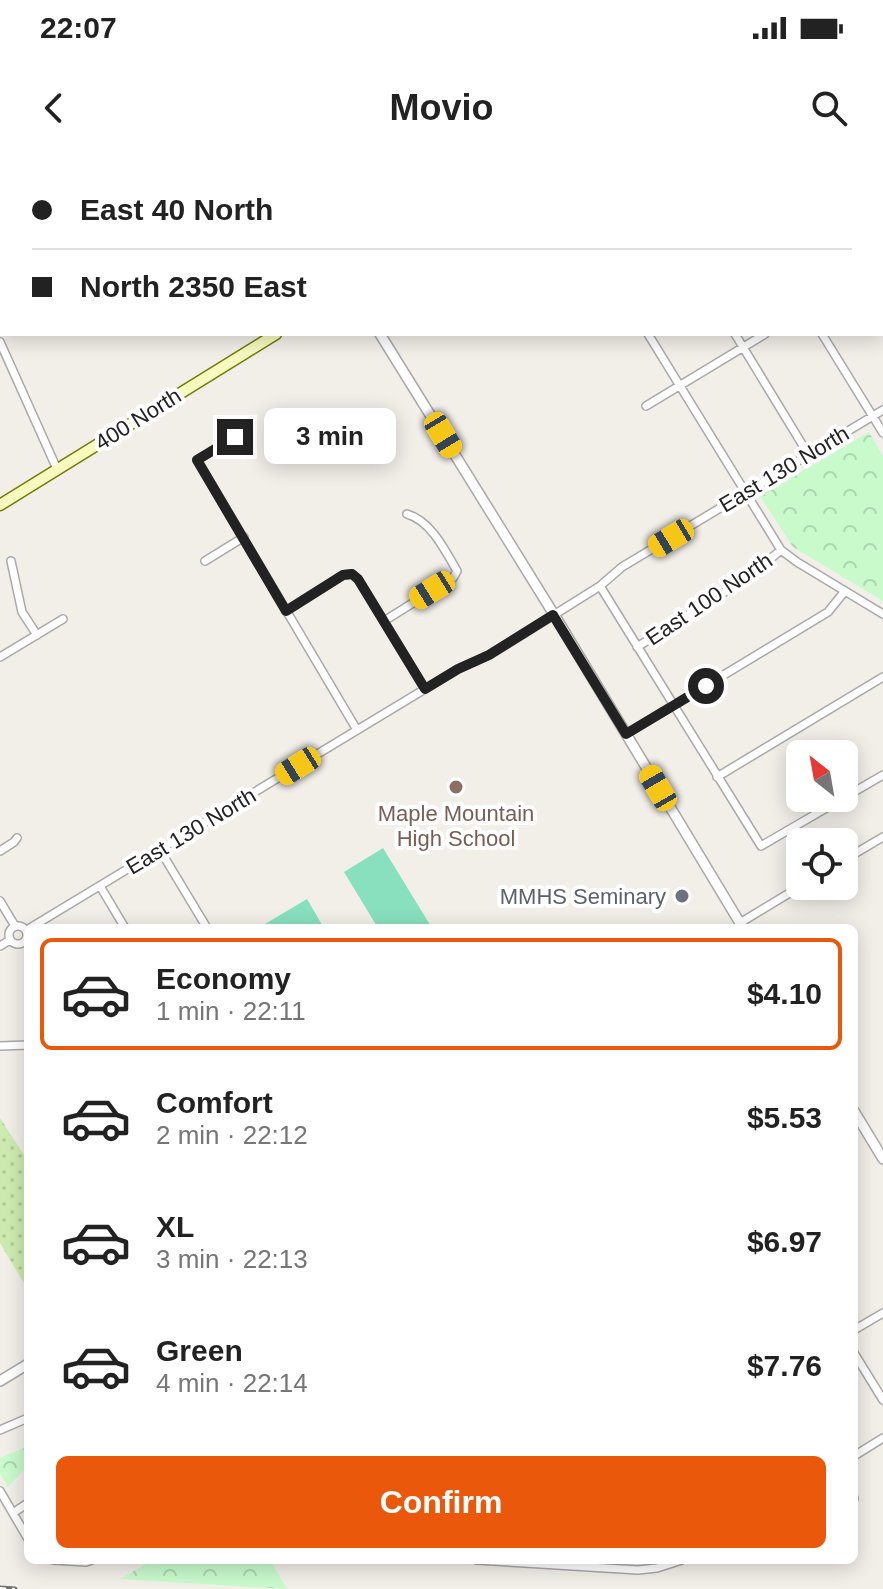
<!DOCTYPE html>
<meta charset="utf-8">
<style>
:root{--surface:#fff;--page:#f6f6f6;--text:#222;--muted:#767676;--line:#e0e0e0;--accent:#ea580c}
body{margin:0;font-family:Arial,sans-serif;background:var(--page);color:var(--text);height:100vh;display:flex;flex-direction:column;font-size:30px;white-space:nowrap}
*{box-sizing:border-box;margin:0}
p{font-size:26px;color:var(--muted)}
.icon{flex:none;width:44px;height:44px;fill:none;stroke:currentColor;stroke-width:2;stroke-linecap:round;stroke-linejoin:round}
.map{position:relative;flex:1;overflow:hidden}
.side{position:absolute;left:24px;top:764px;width:834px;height:640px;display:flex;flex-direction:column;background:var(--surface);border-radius:12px;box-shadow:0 4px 20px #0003}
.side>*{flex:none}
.banner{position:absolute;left:0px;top:0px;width:884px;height:176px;box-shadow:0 4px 20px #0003;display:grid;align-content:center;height:176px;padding:0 32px;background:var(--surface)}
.needle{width:52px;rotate:329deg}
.buttons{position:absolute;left:786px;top:580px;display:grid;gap:16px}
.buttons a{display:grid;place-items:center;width:72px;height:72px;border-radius:12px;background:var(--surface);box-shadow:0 4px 20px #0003;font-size:40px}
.end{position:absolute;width:36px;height:36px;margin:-18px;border:10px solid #222;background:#fff;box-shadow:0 0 0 4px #fff}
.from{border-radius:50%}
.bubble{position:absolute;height:56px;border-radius:12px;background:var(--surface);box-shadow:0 4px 20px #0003;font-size:26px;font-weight:800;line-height:56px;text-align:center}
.car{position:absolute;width:24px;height:48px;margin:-24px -12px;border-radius:10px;box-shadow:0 0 6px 2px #0007;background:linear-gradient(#f5c518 24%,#345 0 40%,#f5c518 0 76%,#345 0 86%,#f5c518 0)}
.banner b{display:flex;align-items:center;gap:28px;height:76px;font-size:30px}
.banner b+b{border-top:2px solid var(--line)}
.banner i{width:20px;height:20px;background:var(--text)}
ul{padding:14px 0 0;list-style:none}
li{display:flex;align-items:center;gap:24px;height:112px;margin:0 16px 12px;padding:0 16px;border:4px solid transparent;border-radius:12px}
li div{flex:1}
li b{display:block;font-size:30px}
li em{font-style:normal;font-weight:800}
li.selected{border-color:var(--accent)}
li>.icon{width:72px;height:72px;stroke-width:1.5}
.cta{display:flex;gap:16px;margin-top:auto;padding:16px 32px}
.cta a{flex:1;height:92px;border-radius:12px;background:var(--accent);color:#fff;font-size:32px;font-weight:800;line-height:92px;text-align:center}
.status{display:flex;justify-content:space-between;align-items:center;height:56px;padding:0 40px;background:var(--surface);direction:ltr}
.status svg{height:22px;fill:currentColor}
header{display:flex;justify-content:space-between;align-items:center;height:104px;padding:0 32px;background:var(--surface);font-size:36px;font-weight:800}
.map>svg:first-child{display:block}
</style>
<div class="status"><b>22:07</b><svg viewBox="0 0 49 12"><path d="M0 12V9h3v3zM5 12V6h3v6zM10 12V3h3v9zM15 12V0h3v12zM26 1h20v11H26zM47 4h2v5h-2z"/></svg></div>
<header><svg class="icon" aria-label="back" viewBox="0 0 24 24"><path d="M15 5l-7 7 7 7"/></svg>Movio<svg class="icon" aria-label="search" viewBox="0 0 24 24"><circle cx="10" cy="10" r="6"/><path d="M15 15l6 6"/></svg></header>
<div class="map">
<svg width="883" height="1429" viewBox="0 0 883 1429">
<defs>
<pattern id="grass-dots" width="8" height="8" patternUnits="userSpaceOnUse" patternTransform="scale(2)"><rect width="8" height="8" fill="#cdebb0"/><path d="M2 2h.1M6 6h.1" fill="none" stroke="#b0c997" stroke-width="1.8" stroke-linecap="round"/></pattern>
<pattern id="park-crowns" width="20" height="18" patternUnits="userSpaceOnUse" patternTransform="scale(2)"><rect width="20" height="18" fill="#c8facc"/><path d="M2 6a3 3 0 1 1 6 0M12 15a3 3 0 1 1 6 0" fill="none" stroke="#acd6af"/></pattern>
</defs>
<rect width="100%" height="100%" fill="#f2efe9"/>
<path fill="url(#grass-dots)" d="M 0,958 L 28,1001 L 28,1130 L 0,1083 Z"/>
<path fill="url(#park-crowns)" d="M 869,272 L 883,296 L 883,441 L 793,387 L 760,336 Z
M 28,1286 L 28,1305 L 8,1327 L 0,1313 L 0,1298 Z
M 153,1400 L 270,1400 L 287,1429 L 120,1419 Z"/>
<path fill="#88e0be" d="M 383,688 L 432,768 L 378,768 L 344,712 Z
M 307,739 L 324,768 L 261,768 L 260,767 Z"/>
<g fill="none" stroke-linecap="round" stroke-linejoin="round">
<g stroke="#a9a9a9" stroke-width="10">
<path id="minor" d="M 716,0 L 717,2
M 32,2 L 33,0
M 659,2 L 663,0
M 0,64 L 2,64
M 882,81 L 883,80
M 0,145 L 2,136
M 648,174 L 781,390 L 797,402 L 883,454
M 735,174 L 808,294
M 822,174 L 883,273
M 0,182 L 57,309
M 646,246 L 765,174
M 235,277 L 197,300 L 357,570
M 11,401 L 22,452 L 37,475
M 205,401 L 244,377
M 600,426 L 761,686 L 883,615
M 286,451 L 343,415 L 352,414 L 358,419 L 425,529
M 384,461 L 453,418 L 457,411 C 445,390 431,361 407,354
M 637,487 L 750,416 L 781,390
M 0,497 L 63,459
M 626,574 L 828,452 L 845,431
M 717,617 L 883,517
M 160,690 L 207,768
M 0,691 L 14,682 L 17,678
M 844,700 L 883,677
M 100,726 L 125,768
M 0,741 L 15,766
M 740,763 L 801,726
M9 775a9 9 0 1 1 18 0a9 9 0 1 1-18 0Z
M 30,768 L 458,509 L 489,495 L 565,448 L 600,426 L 622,407 L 883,250
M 0,786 L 10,780
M 0,886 L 28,885
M 854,1170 L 883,1153
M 854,1193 L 883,1240
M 0,1270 L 28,1258
M 854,1296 L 883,1278
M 0,1331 L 28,1379
M 854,1338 L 854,1339
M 13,1353 L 28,1343
M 53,1400 L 86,1402 L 92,1400
M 476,1400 L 638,1410 L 657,1408 L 682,1400"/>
</g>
<g stroke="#a9a9a9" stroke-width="12">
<path id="tertiary" d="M 291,0 L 292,2
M 380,174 L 558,461 L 743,768
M 854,951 L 883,999
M 0,1221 L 28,1204"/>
</g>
<g stroke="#707d05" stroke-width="13">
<path id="secondary" d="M 533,2 L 533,0
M 562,2 L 564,0
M 0,345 L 276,174"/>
</g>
<use href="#minor" stroke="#fff" stroke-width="7"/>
<use href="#tertiary" stroke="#fff" stroke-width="9"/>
<use href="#secondary" stroke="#f7fabf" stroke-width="10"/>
<g stroke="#707070" stroke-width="5">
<path id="rail" d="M 868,0 L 871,2
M 882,8 L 883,9
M 0,1428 L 15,1429"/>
</g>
<use href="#rail" stroke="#fff" stroke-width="2" stroke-dasharray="6" stroke-linecap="butt"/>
</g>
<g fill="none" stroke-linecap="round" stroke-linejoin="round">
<path stroke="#222" stroke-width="10" d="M 235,277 L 197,300 L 286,451 L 343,415 L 352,414 L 358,419 L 425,529 L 458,509 L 489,495 L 553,455 L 626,574 L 706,526"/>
</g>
<circle fill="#8d6e63" stroke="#fff" stroke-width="3" cx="456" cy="627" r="8"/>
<circle fill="#6b7280" stroke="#fff" stroke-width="3" cx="682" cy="736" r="8"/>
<g text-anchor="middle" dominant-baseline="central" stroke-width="8" stroke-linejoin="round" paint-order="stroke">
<g font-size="22" fill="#222" stroke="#fff">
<text transform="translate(138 259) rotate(-32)">400 North</text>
<text transform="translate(784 309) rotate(-31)">East 130 North</text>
<text transform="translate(709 439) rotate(-34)">East 100 North</text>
<text transform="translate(191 671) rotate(-31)">East 130 North</text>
</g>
<g font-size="22" fill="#785e54" stroke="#fff">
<text x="456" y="653">Maple Mountain<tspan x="456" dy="25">High School</tspan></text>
</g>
<g font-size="22" fill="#5b616d" stroke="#fff" text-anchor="end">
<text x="666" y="736">MMHS Seminary</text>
</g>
</g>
</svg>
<div class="buttons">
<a><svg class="needle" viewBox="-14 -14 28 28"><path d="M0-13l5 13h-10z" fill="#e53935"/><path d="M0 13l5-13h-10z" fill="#767676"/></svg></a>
<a><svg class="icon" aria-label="locate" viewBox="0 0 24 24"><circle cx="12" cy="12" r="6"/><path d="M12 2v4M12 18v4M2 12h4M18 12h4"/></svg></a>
</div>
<i class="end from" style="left:706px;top:526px"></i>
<i class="end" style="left:235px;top:277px"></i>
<div class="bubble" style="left:264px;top:248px;width:132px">3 min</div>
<i class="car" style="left:443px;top:275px;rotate:149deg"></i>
<i class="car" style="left:671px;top:378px;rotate:239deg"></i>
<i class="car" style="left:432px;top:430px;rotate:238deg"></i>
<i class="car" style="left:298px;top:606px;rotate:238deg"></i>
<i class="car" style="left:658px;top:628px;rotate:330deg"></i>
<div class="banner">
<b><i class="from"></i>East 40 North</b>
<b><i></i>North 2350 East</b>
</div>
<section class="side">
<ul>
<li class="selected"><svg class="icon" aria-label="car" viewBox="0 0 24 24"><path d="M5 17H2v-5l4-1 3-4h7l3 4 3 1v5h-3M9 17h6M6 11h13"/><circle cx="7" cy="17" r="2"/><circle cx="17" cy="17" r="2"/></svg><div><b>Economy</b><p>1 min · 22:11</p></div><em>$4.10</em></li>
<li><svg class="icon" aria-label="car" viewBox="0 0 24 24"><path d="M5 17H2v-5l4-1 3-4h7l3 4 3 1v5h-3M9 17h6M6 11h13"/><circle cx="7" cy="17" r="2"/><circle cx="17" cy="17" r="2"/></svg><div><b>Comfort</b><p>2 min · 22:12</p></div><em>$5.53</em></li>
<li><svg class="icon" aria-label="car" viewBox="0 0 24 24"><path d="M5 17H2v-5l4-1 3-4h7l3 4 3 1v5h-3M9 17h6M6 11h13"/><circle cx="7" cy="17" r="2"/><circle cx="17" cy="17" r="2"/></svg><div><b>XL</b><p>3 min · 22:13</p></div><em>$6.97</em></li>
<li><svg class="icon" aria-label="car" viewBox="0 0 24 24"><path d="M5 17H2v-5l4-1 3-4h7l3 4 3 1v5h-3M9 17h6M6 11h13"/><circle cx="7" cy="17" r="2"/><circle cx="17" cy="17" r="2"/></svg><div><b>Green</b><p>4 min · 22:14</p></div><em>$7.76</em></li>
</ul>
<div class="cta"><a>Confirm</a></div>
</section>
</div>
